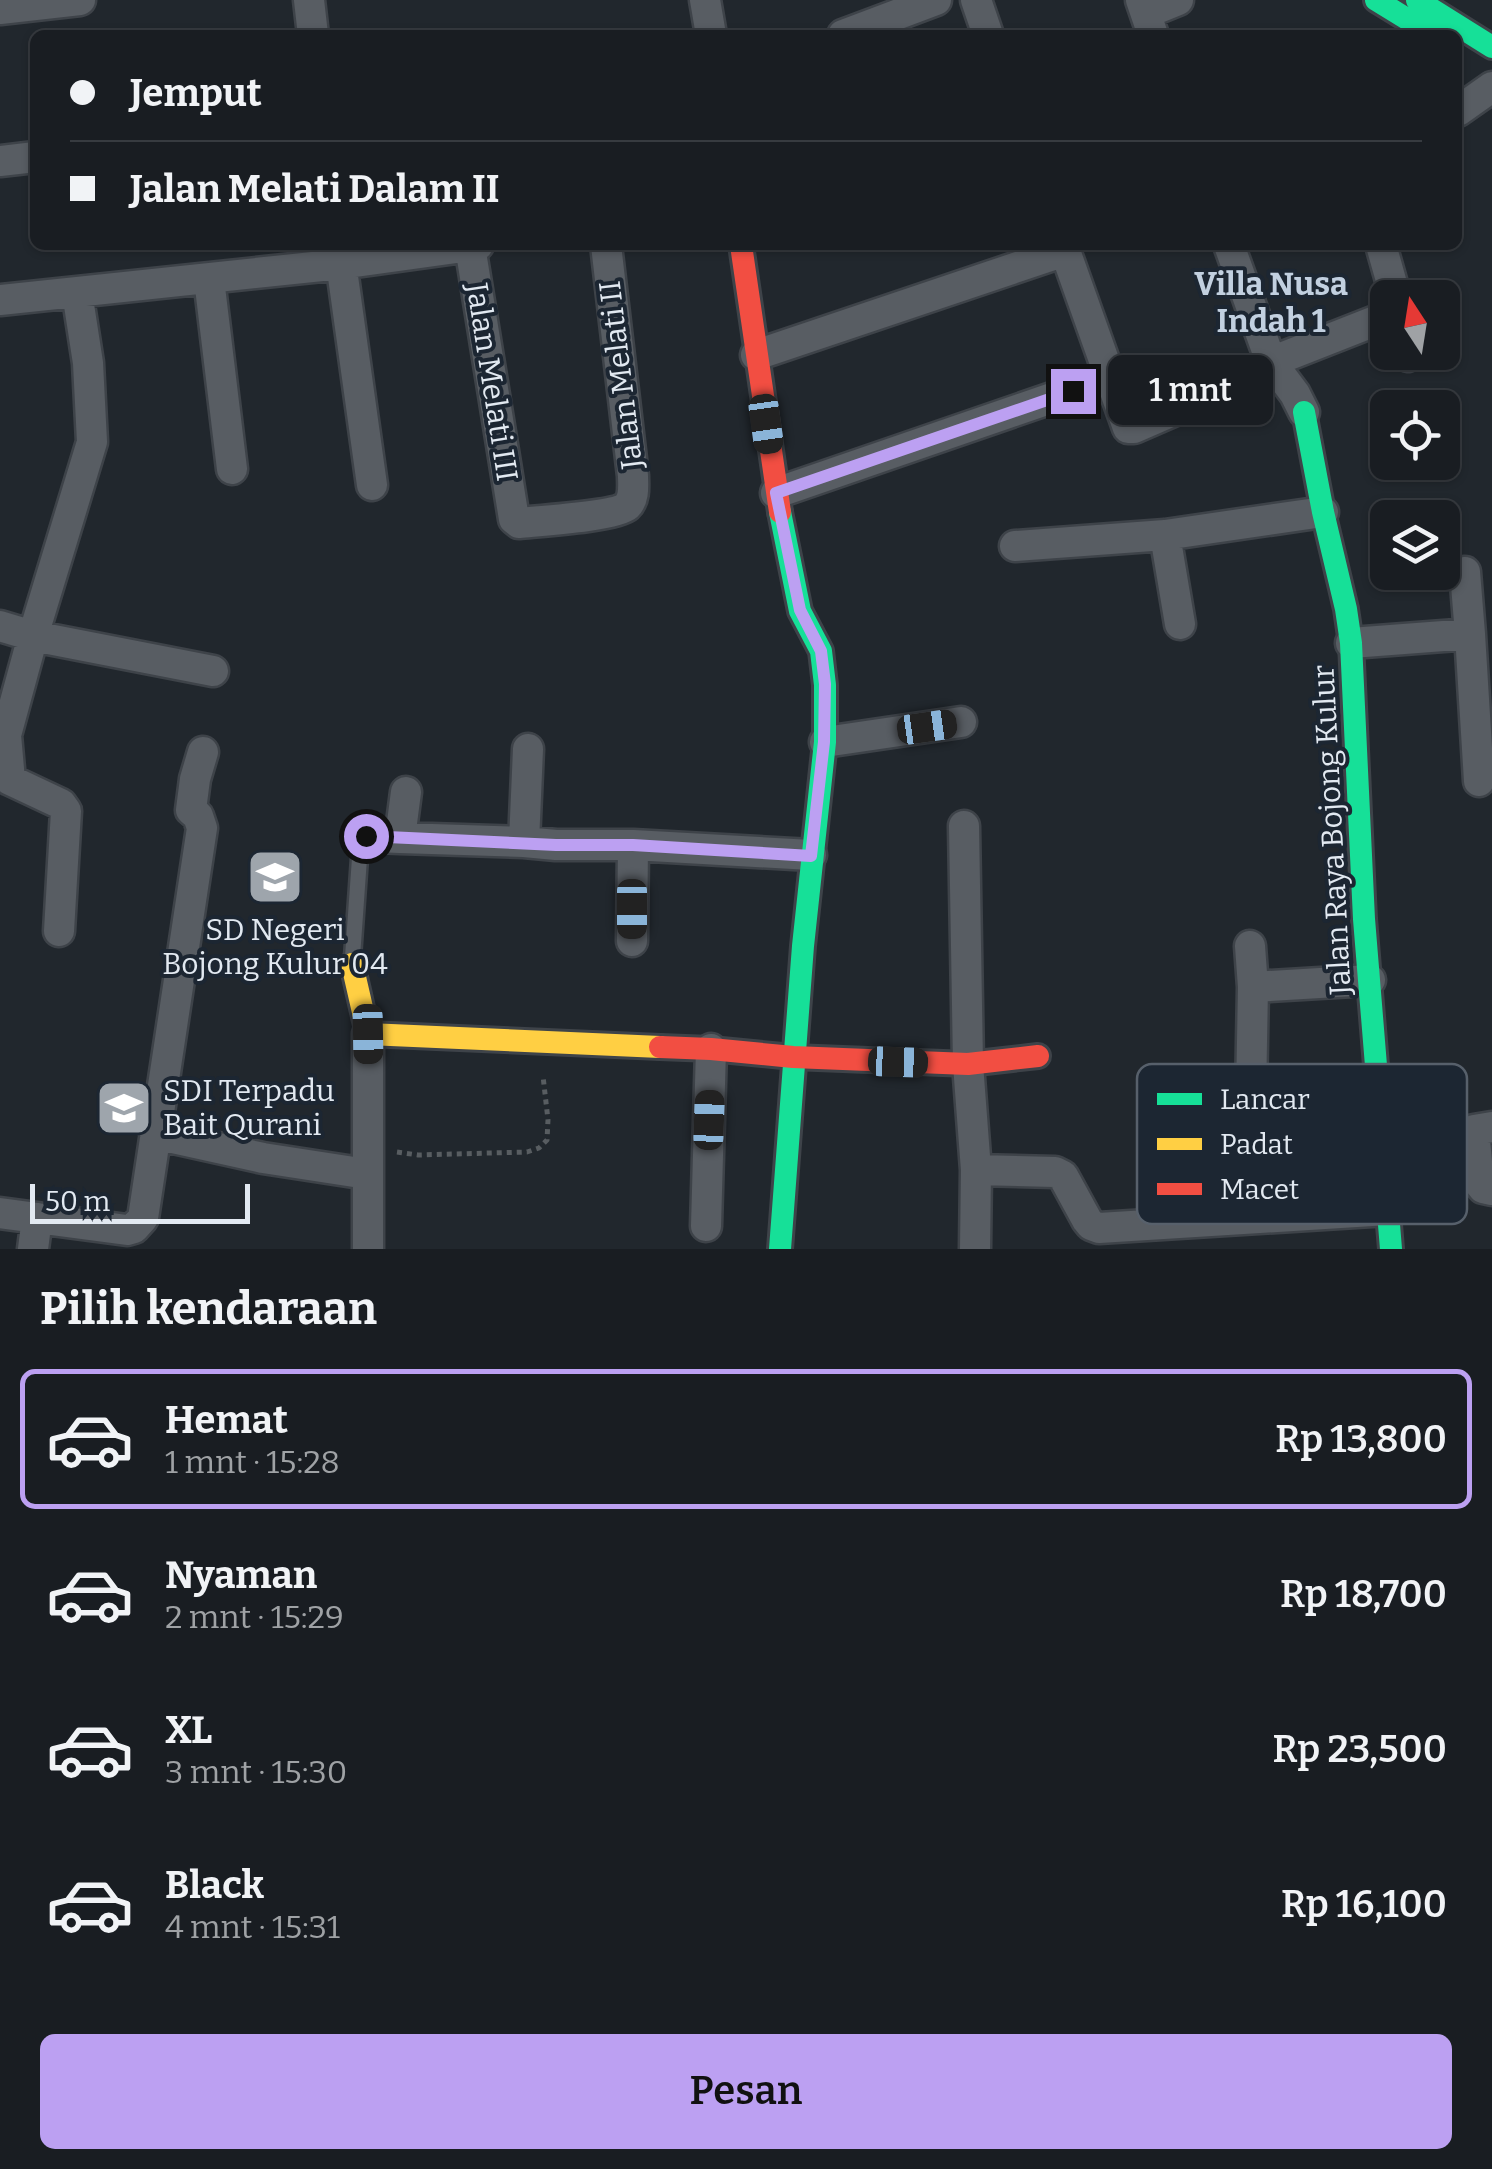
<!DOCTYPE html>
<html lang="id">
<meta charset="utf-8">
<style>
:root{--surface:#191d22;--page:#22262a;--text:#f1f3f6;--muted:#9fa2a5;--line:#373b40;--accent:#bca0f2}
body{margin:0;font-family:Bitter,serif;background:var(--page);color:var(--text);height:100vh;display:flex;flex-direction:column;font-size:38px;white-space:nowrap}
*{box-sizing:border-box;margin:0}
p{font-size:32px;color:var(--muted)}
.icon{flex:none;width:55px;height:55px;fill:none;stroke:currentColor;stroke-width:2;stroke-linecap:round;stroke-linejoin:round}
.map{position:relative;height:1249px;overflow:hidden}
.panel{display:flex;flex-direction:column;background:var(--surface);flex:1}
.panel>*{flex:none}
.top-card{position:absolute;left:30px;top:30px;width:1432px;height:220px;border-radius:15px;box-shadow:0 2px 8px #0004,0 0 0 2px var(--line);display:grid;align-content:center;height:220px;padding:0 40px;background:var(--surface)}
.needle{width:65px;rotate:348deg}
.fabs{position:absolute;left:1370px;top:280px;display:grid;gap:20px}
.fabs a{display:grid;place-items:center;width:90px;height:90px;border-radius:15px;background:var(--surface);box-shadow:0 2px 8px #0004,0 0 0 2px var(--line);font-size:50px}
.scale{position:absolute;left:30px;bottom:25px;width:220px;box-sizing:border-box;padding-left:10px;border:5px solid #e2e9f1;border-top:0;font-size:28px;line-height:35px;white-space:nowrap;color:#e2e9f1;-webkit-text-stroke:8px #1c2632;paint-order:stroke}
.end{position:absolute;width:45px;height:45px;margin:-22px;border:12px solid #bca0f2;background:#111;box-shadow:0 0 0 5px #111}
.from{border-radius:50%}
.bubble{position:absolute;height:70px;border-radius:15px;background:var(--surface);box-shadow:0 2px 8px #0004,0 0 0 2px var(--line);font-size:32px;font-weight:600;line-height:70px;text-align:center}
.car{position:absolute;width:30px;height:60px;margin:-30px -15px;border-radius:12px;box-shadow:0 0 8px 2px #0007;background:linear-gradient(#222 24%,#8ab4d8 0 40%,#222 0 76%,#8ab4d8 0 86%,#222 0)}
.top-card b{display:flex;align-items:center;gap:35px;height:95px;font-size:38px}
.top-card b+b{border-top:2px solid var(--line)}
.top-card i{width:25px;height:25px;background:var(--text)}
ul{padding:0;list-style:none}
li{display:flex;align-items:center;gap:30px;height:140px;margin:0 20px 15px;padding:0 20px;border:5px solid transparent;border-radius:15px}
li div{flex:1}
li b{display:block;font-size:38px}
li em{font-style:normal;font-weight:600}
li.active{border-color:var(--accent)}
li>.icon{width:90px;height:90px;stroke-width:1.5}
h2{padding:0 40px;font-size:45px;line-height:120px}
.primary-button{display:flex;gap:20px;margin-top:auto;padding:20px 40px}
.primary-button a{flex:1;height:115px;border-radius:15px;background:var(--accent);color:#111;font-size:40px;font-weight:600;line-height:115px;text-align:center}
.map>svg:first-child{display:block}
</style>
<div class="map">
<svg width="1492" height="1249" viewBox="0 0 1492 1249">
<rect width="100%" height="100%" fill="#21272d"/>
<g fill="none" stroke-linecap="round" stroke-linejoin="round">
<g stroke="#3e4349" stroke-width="20">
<path id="lane" d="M 352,964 L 360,851 L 366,835 L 377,837"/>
</g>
<g stroke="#3e4349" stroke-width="35">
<path id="street" d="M 309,0 L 313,35
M 705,0 L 711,35
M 976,0 L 988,35
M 1141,0 L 1153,35
M 0,9 L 80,0
M 1146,13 L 1178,0
M 843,35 L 936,0
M 1458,111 L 1492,87
M 0,161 L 35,157
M 1063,245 L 1128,428 L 1134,428 L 1274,367
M 1229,245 L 1271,362 L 1295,394 L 1304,412
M 1381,245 L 1396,298
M 470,246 L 514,519 L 519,523 C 538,521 616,516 627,506 C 635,498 633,485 633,476 L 606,245
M 339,248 L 372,485
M 209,279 L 232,469
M 0,300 L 341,264 L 478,245
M 1407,352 L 1408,356
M 756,355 L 1065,251
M 1271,362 L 1388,316
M 776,493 L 1110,378
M 1165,535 L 1180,624
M 1015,546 L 1165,535 L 1323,512
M 1465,572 L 1470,634
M 0,626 L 33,636 L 213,671
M 1351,643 L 1470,634 L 1479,781
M 825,742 L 961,722
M 528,749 L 524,842 L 556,845 L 633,845
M 964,826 L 968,1064 L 976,1170 L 975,1249
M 377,837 L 400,838 L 406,792
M 400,838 L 524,842
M 59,931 L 66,811 L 61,804 L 10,780 L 6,735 L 33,636 L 92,442 L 88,363 L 77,292
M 632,941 L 633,845 L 811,855
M 1250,946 L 1253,987 L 1370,980
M 368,1034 L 368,1249
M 1251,1096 L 1253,987
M 1212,1100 L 1379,1086
M 1492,1127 L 1474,1130 L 1479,1183 L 1483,1188 L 1492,1190
M 155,1134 L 263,1158 L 367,1174
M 976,1170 L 1055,1172 L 1063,1176 L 1087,1220 L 1091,1225 L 1099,1228 L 1388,1210
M 0,1213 L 127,1230 L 134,1228 L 143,1218 L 202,828 L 198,816 L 191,810 L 195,779 L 203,752
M 706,1226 L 711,1049
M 33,1249 L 37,1218"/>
</g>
<g stroke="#3e4349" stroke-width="28">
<path id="fast" d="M 1376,0 L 1433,35
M 1417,0 L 1492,47
M 1304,412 L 1323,512 L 1346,609 L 1351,643 L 1364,919 L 1391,1249
M 780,512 L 800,611 L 821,651 L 825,685 L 825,742 L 803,946 L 780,1249"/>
</g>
<g stroke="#3e4349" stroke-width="28">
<path id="slow" d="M 352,964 L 368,1034 L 660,1047"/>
</g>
<g stroke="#3e4349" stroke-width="28">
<path id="jam" d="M 741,245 L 780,512
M 660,1047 L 711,1049 L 793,1057 L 968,1064 L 1038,1056"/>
</g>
<path stroke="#585d61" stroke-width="5" stroke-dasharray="5 5" stroke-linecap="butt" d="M 1417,1137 L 1446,1134
M 397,1152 L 418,1155 L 527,1152 L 539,1148 L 547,1140 L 548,1120 L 543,1076"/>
<use href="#lane" stroke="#585d63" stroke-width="15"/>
<use href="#street" stroke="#585d63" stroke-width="30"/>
<use href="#fast" stroke="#16e098" stroke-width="22"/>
<use href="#slow" stroke="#ffcf43" stroke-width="22"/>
<use href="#jam" stroke="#f24e42" stroke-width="22"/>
</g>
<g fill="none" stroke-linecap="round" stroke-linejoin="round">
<path stroke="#bca0f2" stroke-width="12" d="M 366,836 L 556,845 L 633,845 L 811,856 L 824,742 L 825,684 L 821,651 L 800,610 L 776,493 L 1073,391"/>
</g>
<defs>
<g id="school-square" transform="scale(2.875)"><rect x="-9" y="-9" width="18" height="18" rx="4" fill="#9ea5ac" stroke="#1c2632"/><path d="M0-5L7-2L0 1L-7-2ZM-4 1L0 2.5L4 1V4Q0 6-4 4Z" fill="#fff"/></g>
</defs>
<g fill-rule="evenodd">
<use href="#school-square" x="275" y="877"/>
<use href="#school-square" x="124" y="1108"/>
</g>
<g text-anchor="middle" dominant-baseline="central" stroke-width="8" stroke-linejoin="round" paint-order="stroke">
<g font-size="30" fill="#e2e9f1" stroke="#1c2632">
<text transform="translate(621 375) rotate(-97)">Jalan Melati II</text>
<text transform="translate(492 382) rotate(81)">Jalan Melati III</text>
<text transform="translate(1332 830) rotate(-93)">Jalan Raya Bojong Kulur</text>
</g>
<g font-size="30" fill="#e2e9f1" stroke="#1c2632">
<text x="275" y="930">SD Negeri<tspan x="275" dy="34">Bojong Kulur 04</tspan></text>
<text x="163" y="1091" text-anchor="start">SDI Terpadu<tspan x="163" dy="34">Bait Qurani</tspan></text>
</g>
<g font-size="32" font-weight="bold" fill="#c2d0e0" stroke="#1c2632">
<text x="1271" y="284">Villa Nusa<tspan x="1271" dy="37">Indah 1</tspan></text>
</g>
</g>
<rect x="1137" y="1064" width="330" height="160" rx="15" fill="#1c2632" stroke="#57606b" stroke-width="2.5"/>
<rect x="1157" y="1093" width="45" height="12" fill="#16e098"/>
<rect x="1157" y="1138" width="45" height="12" fill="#ffcf43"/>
<rect x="1157" y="1183" width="45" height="12" fill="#f24e42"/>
<g font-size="28" fill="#e2e9f1">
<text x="1220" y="1109">Lancar</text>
<text x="1220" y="1154">Padat</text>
<text x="1220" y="1199">Macet</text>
</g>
</svg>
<div class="fabs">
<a><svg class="needle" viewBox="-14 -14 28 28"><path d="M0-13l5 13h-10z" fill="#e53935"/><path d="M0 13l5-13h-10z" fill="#9fa2a5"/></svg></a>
<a><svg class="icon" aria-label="locate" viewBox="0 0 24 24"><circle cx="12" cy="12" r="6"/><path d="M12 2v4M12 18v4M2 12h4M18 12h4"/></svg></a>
<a><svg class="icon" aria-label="layers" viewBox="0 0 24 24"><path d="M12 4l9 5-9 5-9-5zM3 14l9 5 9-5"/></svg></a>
</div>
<div class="scale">50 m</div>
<i class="end from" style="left:366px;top:836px"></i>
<i class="end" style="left:1073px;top:391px"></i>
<div class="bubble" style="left:1108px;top:355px;width:165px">1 mnt</div>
<i class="car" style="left:766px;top:424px;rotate:172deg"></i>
<i class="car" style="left:927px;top:727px;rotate:82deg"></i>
<i class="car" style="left:632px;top:909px;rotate:180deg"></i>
<i class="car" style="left:368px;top:1034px;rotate:179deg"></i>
<i class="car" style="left:898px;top:1062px;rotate:92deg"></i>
<i class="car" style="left:709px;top:1120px;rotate:2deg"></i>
<div class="top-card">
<b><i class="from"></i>Jemput</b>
<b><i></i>Jalan Melati Dalam II</b>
</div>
</div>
<section class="panel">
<h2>Pilih kendaraan</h2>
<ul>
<li class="active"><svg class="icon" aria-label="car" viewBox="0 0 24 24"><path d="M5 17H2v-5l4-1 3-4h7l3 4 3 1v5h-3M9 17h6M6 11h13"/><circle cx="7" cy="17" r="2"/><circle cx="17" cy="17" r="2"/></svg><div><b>Hemat</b><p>1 mnt · 15:28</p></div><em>Rp 13,800</em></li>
<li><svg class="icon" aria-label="car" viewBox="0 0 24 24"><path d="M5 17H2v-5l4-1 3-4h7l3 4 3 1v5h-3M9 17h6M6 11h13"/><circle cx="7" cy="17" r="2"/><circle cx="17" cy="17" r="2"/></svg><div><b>Nyaman</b><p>2 mnt · 15:29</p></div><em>Rp 18,700</em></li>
<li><svg class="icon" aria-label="car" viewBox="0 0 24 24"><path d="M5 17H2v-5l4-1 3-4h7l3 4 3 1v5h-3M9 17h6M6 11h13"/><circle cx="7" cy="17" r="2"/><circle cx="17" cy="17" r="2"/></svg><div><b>XL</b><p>3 mnt · 15:30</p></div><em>Rp 23,500</em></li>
<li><svg class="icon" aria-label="car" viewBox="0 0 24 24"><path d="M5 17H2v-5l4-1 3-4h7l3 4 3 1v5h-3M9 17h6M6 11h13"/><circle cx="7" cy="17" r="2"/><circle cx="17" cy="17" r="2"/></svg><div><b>Black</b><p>4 mnt · 15:31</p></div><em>Rp 16,100</em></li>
</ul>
<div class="primary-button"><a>Pesan</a></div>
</section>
